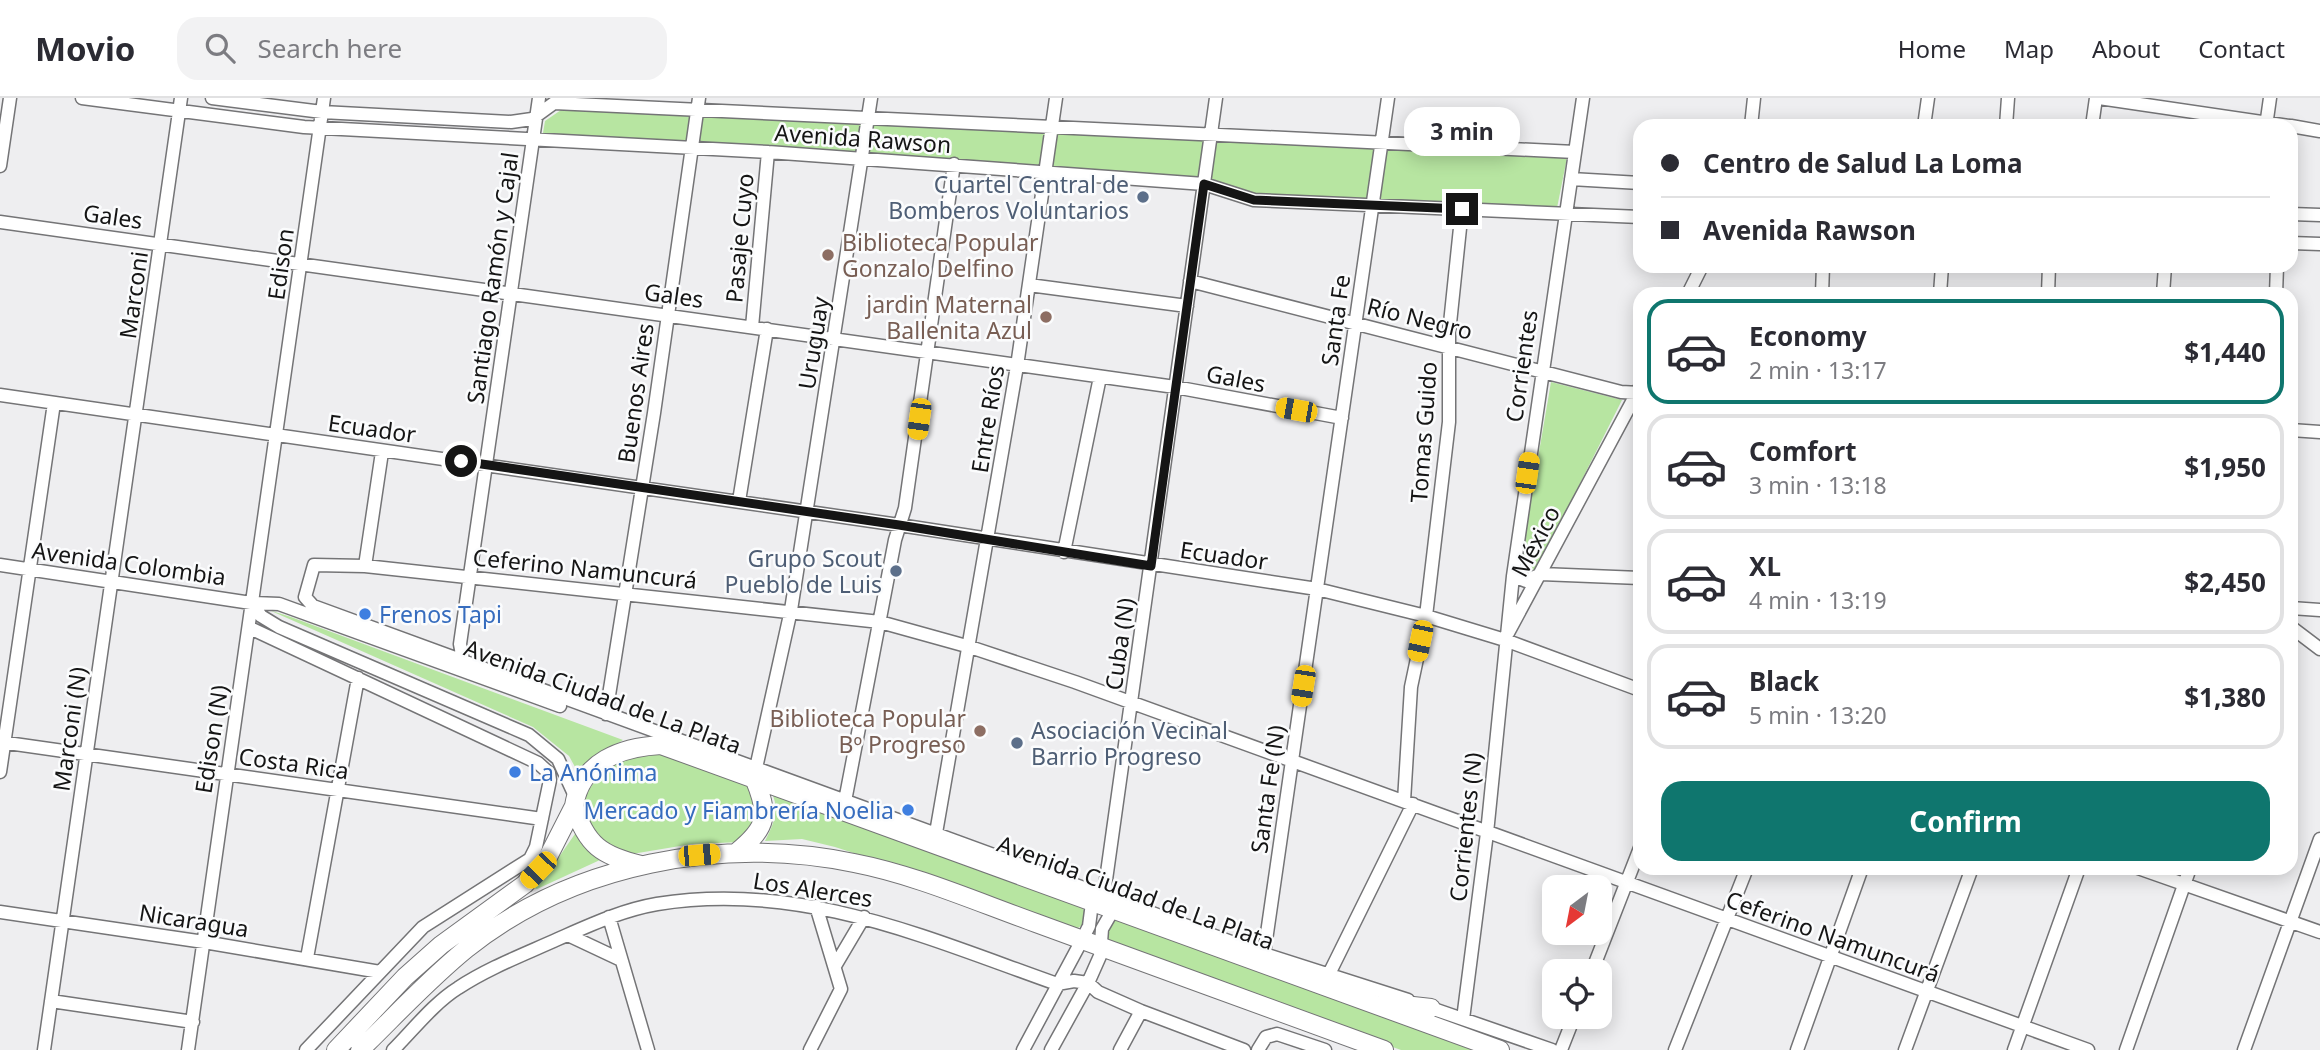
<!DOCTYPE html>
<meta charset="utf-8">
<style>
:root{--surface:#fff;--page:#f2f2f3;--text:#2b2b33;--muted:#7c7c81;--line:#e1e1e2;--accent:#0f766e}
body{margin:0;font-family:"Noto Sans",sans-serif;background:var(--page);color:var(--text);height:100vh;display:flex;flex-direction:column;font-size:26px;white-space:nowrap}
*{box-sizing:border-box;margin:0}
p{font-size:23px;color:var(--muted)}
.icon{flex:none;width:38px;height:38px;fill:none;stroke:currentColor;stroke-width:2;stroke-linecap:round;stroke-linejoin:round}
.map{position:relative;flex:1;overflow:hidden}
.sheet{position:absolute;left:1633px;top:189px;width:665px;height:588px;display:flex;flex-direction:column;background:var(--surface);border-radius:21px;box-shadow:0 4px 18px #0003}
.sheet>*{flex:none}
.banner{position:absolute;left:1633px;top:21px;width:665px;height:154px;border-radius:21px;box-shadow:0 4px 18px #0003;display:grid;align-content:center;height:154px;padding:0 28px;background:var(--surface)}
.needle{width:46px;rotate:212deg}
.fabs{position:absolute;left:1542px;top:777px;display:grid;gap:14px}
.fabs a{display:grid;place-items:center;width:70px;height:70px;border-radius:14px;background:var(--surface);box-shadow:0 4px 18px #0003;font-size:35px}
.end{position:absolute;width:32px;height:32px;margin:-16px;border:9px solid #151515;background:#fff;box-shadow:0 0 0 4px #fff}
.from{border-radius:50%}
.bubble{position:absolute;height:49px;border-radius:21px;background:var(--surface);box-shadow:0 4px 18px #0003;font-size:23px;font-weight:700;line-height:49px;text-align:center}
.car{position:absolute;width:21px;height:42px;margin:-21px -10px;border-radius:9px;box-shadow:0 0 5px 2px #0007;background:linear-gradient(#f5c518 24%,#345 0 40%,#f5c518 0 76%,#345 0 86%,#f5c518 0)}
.banner b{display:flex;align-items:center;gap:24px;height:66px;font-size:26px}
.banner b+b{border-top:2px solid var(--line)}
.banner i{width:18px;height:18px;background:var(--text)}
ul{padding:12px 0 0;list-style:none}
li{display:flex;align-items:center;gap:21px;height:105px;margin:0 14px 10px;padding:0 14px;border:4px solid var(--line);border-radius:21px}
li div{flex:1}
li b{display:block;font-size:26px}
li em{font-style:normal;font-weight:700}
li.selected{border-color:var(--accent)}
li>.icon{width:63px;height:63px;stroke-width:1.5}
.button{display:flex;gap:14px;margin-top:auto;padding:14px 28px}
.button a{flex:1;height:80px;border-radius:21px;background:var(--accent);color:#fff;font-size:28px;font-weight:700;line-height:80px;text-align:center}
header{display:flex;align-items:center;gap:42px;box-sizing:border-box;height:98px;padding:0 35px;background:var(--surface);border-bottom:2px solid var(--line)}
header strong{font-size:33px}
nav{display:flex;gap:38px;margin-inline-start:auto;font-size:24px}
.search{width:490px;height:63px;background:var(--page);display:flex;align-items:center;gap:18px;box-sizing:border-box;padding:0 24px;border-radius:21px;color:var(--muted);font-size:26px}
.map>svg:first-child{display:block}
</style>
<header>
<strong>Movio</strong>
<div class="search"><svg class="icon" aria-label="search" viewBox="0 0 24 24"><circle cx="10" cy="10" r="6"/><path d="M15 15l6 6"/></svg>Search here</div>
<nav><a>Home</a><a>Map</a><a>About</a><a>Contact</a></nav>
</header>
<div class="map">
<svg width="2320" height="952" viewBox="0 0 2320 952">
<rect width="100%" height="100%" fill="#eeeef0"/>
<path fill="#b7e5a1" d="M 561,12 L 1567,60 L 1557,110 L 1250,96 L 1210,80 L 543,35 L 545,23 Z
M 1551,284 L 1622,302 L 1534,477 L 1518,477 Z
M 269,512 L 291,519 L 623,642 L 594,660 L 580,678 L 569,658 L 533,629 Z
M 654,653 L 752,688 L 761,715 L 742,744 L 692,746 L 626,757 L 613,752 L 596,737 L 581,705 C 601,669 614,662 654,653 Z
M 772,696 L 1080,807 L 1085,814 L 1082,827 L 1074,833 L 943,784 L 835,749 L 802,741 L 765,743 C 773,728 780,711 772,696 Z
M 577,733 L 582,745 L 600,762 L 537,791 L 530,789 L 552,769 Z
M 1119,820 L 1486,952 L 1401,952 L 1111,847 L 1107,837 L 1110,826 Z"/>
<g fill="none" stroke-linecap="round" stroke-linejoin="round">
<g stroke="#747476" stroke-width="15">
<path id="minor" d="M 82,0 L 304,29 L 768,54 L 1204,86 L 1254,102 L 1640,119
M 212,0 L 322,14 L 511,24 L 532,21 L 554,5 L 1575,54
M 2099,0 L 2289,28
M 1751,28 L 1754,0
M 1924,28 L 1928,0
M 2006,28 L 2008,0
M 2092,28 L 2096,0
M 2266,28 L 2270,0
M 2291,28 L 2320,33
M 0,68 L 10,0
M 1571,81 L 1640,85
M 2291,116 L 2320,117
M 0,124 L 1175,289 L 1342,320
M 2291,145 L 2320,146
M 1190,183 L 1621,294 L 1640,295
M 1029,187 L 1187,208
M 1688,196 L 1702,168
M 1822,196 L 1823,168
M 1940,196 L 1942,168
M 2048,196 L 2049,168
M 2163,196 L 2165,168
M 2276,196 L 2277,168
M 752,229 L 768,54
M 0,297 L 899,427 L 1317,491 L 1426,518 L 1505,542 L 1640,592
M 2291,332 L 2320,334
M 739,403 L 767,231
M 1064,454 L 1100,279
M 0,467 L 251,505 L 279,506 L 560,608
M 365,468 L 382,354
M 1513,478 L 1526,483 L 1541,476 L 1640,480
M 251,505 L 261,518 L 279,529 L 529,637 L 558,661 L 575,698
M 2291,510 L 2320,512
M 2291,529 L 2320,551
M 250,530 L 538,665 L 549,675 L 550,682 L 536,749 L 530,761 L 423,829 L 306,952
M 1508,535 L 1640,289
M 463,562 L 460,546 L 539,0
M 606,616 L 654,315 L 699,0
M 0,644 L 542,721
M 756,670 L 791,512 L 871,0
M 0,674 L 54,305
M 845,703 L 895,442 L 905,410 L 954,66
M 1404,703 L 1411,589 L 1426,518 L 1449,324 L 1449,235 L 1462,111
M 936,735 L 1017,268 L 1056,0
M 2138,770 L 2320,834
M 1104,796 L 1216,0
M 0,814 L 204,844 L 380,874
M 609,819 L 648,952
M 568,837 L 619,861
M 1264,856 L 1388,0
M 307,860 L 358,580
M 835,868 L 864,819
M 1592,873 L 1640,750
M 1329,876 L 1413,706
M 1408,902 L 1264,856 L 313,508 L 305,499 L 314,467 L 365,468 L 880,524 L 970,549 L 1075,584 L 2088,952
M 51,903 L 193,924
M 1425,908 L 1552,952
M 1463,921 L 1487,735 L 1513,478 L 1583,0
M 44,952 L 181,0
M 188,952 L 324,0
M 393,952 C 413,932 434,905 458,890 C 488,870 525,856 558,841 C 590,827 622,812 657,806 C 801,783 924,839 1057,886 L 1074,883 L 1088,885 L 1098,894 L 1141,913 L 1244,952
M 810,952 L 841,891 L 816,808
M 1023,952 L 1082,842 L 1089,828 L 1092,805 L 1098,801
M 1051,952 L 1088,885 L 1100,858 L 1102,831 L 1113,812 L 1109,805
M 1120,952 L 1141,913
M 1258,952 L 1266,939 L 1277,936 L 1325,952
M 1561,952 L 1574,919
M 1675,952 L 1747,770
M 1797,952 L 1862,770
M 1905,952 L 1972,770
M 2014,952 L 2079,770
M 2126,952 L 2190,770
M 2244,952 L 2320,741"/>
</g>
<g stroke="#747476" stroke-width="20">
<path id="highway" d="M 574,708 C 586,747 602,758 641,767
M 737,754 C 769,728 769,716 754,680
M 1386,905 L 1431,910
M 336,952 L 405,879 L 441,847 L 525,786 L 549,757 L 574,708 C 581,663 622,649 661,647 L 1500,952
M 360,952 C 395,918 428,882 466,851 C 573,765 722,738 854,765 C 916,777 977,804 1036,825 C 1152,867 1268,910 1384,952"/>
</g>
<use href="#minor" stroke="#fff" stroke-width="12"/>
<use href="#highway" stroke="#fff" stroke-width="18"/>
</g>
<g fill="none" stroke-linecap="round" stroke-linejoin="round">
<path stroke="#151515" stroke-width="9" d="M 461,363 L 899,427 L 1151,468 L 1204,86 L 1254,102 L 1462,111"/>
</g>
<g fill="#5c6f8a" stroke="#fbfcfd" stroke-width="2.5">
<circle cx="1143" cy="99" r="7"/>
<circle cx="896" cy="473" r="7"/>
<circle cx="1017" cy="645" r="7"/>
</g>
<g fill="#8d6e63" stroke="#fbfcfd" stroke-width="2.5">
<circle cx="828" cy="157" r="7"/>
<circle cx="1046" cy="219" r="7"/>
<circle cx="980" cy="633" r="7"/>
</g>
<g fill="#3f7fe0" stroke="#fbfcfd" stroke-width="2.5">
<circle cx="365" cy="516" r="7"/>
<circle cx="515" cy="674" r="7"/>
<circle cx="908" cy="712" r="7"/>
</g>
<g text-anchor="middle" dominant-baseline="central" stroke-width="5" stroke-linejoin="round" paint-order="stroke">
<g font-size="23" fill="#151515" stroke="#fbfcfd">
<text transform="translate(863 40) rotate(4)">Avenida Rawson</text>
<text transform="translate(113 118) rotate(8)">Gales</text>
<text transform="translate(739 140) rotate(-85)">Pasaje Cuyo</text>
<text transform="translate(280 166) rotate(-82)">Edison</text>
<text transform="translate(492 180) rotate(-82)">Santiago Ramón y Cajal</text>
<text transform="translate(133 197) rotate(-82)">Marconi</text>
<text transform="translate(674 197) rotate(8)">Gales</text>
<text transform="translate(1420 220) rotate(14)">Río Negro</text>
<text transform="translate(1335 222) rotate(-82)">Santa Fe</text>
<text transform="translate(813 245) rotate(-81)">Uruguay</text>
<text transform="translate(1521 268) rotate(-82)">Corrientes</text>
<text transform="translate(1236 280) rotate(11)">Gales</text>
<text transform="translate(635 295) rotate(-82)">Buenos Aires</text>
<text transform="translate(987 321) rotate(-81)">Entre Ríos</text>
<text transform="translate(372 330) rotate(8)">Ecuador</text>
<text transform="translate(1423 334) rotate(-86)">Tomas Guido</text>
<text transform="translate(1535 443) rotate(-62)">México</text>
<text transform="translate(1224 457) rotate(8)">Ecuador</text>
<text transform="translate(129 465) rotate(8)">Avenida Colombia</text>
<text transform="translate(585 470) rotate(6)">Ceferino Namuncurá</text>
<text transform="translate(1119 546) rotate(-82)">Cuba (N)</text>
<text transform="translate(603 598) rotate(20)">Avenida Ciudad de La Plata</text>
<text transform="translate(69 631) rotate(-82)">Marconi (N)</text>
<text transform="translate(211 641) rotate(-81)">Edison (N)</text>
<text transform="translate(294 665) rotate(8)">Costa Rica</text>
<text transform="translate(1267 691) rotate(-82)">Santa Fe (N)</text>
<text transform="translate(1465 729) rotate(-84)">Corrientes (N)</text>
<text transform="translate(813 791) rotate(9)">Los Alerces</text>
<text transform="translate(1136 794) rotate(20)">Avenida Ciudad de La Plata</text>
<text transform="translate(194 822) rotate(9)">Nicaragua</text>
<text transform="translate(1833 838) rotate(20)">Ceferino Namuncurá</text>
</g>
<g font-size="23" fill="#4e5e75" stroke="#fbfcfd" text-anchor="end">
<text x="1129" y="86">Cuartel Central de<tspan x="1129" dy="26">Bomberos Voluntarios</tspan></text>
<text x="882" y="460">Grupo Scout<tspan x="882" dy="26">Pueblo de Luis</tspan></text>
<text x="1031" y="632" text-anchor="start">Asociación Vecinal<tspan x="1031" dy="26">Barrio Progreso</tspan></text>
</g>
<g font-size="23" fill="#785e54" stroke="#fbfcfd" text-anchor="end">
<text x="842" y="144" text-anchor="start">Biblioteca Popular<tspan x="842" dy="26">Gonzalo Delfino</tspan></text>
<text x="1032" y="206">jardin Maternal<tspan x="1032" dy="26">Ballenita Azul</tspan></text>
<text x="966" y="620">Biblioteca Popular<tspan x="966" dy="26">Bº Progreso</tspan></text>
</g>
<g font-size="23" fill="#366cbe" stroke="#fbfcfd" text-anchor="start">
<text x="379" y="516">Frenos Tapi</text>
<text x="529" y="674">La Anónima</text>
<text x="894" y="712" text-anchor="end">Mercado y Fiambrería Noelia</text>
</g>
</g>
</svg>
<div class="fabs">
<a><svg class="needle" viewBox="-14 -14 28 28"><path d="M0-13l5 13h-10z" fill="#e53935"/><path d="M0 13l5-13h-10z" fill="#7c7c81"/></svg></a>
<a><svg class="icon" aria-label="locate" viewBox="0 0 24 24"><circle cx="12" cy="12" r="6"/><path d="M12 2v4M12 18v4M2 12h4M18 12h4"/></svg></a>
</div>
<i class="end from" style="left:461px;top:363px"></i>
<i class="end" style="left:1462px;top:111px"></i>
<div class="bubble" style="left:1404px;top:9px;width:116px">3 min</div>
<i class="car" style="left:1296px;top:312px;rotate:280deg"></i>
<i class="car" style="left:919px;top:321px;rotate:188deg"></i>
<i class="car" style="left:1527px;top:375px;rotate:8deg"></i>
<i class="car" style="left:1420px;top:543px;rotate:192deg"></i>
<i class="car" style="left:1303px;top:588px;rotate:189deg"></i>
<i class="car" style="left:699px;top:757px;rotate:85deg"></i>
<i class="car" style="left:538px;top:772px;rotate:224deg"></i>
<div class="banner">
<b><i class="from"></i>Centro de Salud La Loma</b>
<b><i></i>Avenida Rawson</b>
</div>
<section class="sheet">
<ul>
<li class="selected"><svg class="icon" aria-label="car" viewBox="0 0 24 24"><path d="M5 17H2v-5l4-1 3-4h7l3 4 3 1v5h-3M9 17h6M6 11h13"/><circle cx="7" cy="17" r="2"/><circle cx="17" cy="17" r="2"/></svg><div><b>Economy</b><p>2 min · 13:17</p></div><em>$1,440</em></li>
<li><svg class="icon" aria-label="car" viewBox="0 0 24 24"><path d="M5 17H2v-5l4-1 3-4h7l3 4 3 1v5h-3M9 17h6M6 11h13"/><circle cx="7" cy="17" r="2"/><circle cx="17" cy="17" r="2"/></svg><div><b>Comfort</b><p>3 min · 13:18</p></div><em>$1,950</em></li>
<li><svg class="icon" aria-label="car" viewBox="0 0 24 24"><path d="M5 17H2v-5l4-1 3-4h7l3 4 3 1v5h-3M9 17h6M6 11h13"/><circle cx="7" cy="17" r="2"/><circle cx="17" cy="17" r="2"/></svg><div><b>XL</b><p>4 min · 13:19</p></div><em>$2,450</em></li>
<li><svg class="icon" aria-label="car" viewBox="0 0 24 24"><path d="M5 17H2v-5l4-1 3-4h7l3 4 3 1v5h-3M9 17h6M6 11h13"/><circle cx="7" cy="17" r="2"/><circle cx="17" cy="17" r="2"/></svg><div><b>Black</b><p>5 min · 13:20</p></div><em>$1,380</em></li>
</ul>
<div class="button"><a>Confirm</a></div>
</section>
</div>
